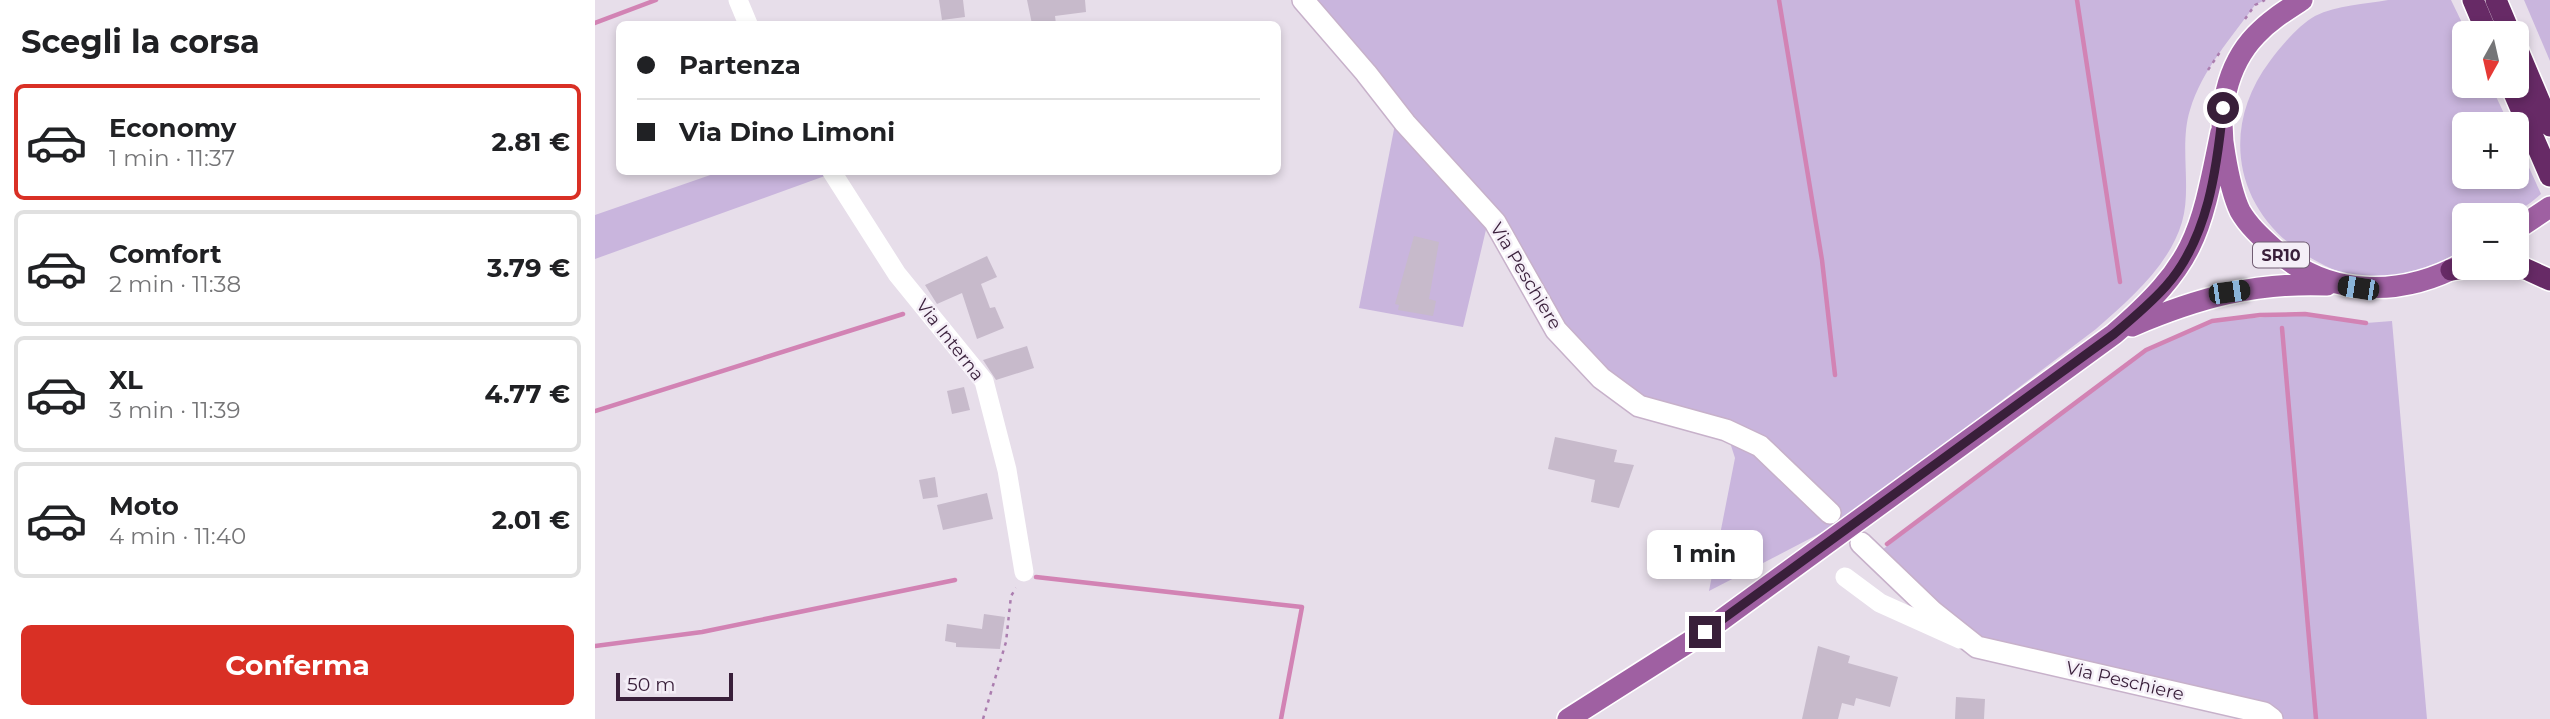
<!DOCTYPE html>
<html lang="it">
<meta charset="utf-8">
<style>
:root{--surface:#fff;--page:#f6f6f6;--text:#202124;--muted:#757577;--line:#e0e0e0;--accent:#d93025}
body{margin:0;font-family:Montserrat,sans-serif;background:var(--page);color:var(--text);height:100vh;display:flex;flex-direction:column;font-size:26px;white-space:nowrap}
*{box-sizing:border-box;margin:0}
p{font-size:23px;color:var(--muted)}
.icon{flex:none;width:38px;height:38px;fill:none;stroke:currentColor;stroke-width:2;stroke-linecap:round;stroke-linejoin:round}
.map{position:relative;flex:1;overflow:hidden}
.side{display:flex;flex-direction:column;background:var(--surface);width:595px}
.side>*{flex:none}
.guide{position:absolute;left:21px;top:21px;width:665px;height:154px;border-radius:10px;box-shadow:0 4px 10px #0003;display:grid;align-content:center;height:154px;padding:0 21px;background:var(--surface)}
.needle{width:46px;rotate:188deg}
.fabs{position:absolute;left:1857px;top:21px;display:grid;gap:14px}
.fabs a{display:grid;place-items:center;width:77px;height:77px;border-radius:10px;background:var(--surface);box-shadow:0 4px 10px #0003;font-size:35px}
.scale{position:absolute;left:21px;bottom:18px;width:117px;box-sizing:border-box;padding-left:7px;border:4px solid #391f3a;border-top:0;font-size:19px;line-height:24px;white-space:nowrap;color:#391f3a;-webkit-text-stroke:5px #f4eef7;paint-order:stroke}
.end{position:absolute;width:32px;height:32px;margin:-16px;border:9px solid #391f3a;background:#fff;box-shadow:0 0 0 4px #fff}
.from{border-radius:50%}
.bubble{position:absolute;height:49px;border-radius:10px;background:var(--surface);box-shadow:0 4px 10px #0003;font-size:23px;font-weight:700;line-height:49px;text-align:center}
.car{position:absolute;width:21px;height:42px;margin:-21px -10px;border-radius:9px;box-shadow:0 0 5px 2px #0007;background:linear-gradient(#222 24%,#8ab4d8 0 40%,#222 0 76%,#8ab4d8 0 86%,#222 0)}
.guide b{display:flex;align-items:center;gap:24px;height:66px;font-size:26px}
.guide b+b{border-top:2px solid var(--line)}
.guide i{width:18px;height:18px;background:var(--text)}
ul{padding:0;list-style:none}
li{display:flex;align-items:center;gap:21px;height:116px;margin:0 14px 10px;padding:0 7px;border:4px solid var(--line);border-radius:10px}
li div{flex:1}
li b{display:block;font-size:26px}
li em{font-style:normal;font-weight:700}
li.on{border-color:var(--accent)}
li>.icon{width:63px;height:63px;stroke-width:1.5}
h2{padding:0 21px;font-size:32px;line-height:84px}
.primary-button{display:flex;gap:14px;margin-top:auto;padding:14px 21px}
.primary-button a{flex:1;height:80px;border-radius:10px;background:var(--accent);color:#fff;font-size:28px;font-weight:700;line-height:80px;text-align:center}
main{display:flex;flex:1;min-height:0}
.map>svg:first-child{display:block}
</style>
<main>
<section class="side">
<h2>Scegli la corsa</h2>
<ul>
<li class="on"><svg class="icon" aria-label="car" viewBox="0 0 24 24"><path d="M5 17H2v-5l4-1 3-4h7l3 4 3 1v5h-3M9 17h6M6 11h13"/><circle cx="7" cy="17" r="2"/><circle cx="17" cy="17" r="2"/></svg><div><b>Economy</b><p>1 min · 11:37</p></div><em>2.81 €</em></li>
<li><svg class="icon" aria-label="car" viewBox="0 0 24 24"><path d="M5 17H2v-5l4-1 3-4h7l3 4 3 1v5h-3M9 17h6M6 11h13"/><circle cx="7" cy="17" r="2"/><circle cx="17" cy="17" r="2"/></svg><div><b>Comfort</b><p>2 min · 11:38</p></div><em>3.79 €</em></li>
<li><svg class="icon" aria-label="car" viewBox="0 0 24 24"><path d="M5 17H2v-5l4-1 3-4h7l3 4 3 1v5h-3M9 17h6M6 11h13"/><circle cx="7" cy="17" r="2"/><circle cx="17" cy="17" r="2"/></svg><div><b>XL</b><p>3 min · 11:39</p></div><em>4.77 €</em></li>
<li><svg class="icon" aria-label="car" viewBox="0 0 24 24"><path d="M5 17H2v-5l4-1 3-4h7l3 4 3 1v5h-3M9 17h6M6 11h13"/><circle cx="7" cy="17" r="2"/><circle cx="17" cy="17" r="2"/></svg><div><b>Moto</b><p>4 min · 11:40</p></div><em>2.01 €</em></li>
</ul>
<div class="primary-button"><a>Conferma</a></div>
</section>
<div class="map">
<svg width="1955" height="719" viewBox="0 0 1955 719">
<rect width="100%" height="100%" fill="#e7deea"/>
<path fill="#c9b5dd" d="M 708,0 L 1670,0 L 1660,5 C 1636,38 1607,70 1595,110 C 1584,145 1597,188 1587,222 C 1574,266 1534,300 1501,329 L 1245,523 L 1114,591 L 1140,458 L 1131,430 L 1044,406 L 1006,378 L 894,217 L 868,327 L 764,308 L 802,114 Z
M 1793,0 L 1856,0 L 1872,33 L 1869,33 L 1869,86 L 1896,86 L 1914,124 L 1869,124 L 1869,177 L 1922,177 L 1922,141 L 1946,194 C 1919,219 1904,215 1869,215 L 1869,250 C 1858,256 1848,263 1837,268 C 1820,275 1770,279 1752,274 C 1736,270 1723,262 1709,254 C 1639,209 1625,127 1675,61 C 1686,46 1704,25 1720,16 C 1742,5 1770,4 1793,0 Z
M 1929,0 L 1955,0 L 1955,61 Z
M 124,172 L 238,173 L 0,259 L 0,215 Z
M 1710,314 L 1771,323 L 1797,321 L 1832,719 L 1677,719 L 1382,647 L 1279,556 L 1551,350 L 1617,321 Z"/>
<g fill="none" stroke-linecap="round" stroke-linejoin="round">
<path stroke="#d283b4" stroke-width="4.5" d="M 1184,0 L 1227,260 L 1240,375
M 1482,0 L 1525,282
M 0,23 L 61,0
M 1687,328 L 1721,719
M 0,411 L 308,314
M 1292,544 L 1551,350 L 1617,321 L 1665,315 L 1710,314 L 1771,323
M 441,577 L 707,607 L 686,719
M 0,646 L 107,632 L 360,580"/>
</g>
<path fill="#c7bacb" d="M 344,0 L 368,0 L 370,17 L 347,20 Z
M 432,0 L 490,0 L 491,12 L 460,16 L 461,24 L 437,24 Z
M 819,236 L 844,242 L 834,299 L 841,301 L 838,316 L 803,310 L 804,305 L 800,304 Z
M 392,256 L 402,277 L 386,284 L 395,308 L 400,307 L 409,328 L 382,339 L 367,293 L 342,304 L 330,285 Z
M 432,346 L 439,368 L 401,380 L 388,360 Z
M 369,387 L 375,410 L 357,414 L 352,391 Z
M 960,437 L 1022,450 L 1019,462 L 1039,465 L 1024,508 L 996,502 L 1000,480 L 953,469 Z
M 340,477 L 343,497 L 328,499 L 324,480 Z
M 392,493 L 398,519 L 348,530 L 342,505 Z
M 389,614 L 410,617 L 405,649 L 361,647 L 361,643 L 350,641 L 352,624 L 387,629 Z
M 1223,646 L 1255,656 L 1253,663 L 1303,677 L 1295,707 L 1261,698 L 1259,706 L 1247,703 L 1243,719 L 1207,719 Z
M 1361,697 L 1390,699 L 1389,719 L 1360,719 Z"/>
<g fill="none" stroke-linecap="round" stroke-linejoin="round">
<g stroke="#c7b1ca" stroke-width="24">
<path id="secondary" d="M 708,0 L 771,73 L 810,123 L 900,222 L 961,330 L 1006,378 L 1044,406 L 1131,430 L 1165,446 L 1235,513
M 1266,543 L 1338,612 L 1382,647 L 1669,713 L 1677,719"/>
</g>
<g stroke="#fff" stroke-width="24">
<path id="primary" d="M 1707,0 C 1690,11 1674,21 1661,35 C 1631,66 1622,114 1630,155 C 1633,173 1637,194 1645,211 C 1653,225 1665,236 1677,247 C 1731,298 1806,298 1869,263
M 1922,229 L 1955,207
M 1537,326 C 1603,298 1660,282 1732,285
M 973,719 L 1110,632 L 1519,334 C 1601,263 1605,236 1626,132"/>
</g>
<g stroke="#fff" stroke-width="24">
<path id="highway" d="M 1878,0 L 1892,33
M 1901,0 L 1915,33
M 1922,48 L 1955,126
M 1916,86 L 1955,176
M 1922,265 L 1955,280
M 1856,270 L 1869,268"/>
</g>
<path stroke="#ab7daf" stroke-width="2.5" stroke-dasharray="3.5 5" stroke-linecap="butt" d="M 1650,19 L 1660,5 L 1670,0
M 1613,70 L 1625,52
M 388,719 L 411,642 L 416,596 L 421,588"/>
<path stroke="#fff" stroke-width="19" d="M 143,0 L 153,24
M 237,172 L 302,274 L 389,381 L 412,470 L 429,572
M 1250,577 L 1285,603 L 1365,639"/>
<use href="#secondary" stroke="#fff" stroke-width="21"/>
<use href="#primary" stroke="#9f60a2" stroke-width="21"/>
<use href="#highway" stroke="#672a66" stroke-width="21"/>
</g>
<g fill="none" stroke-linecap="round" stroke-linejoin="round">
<path stroke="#391f3a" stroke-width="9" d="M 1110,632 L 1519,334 C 1537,319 1555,304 1571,286 C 1613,239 1622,168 1628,108"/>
</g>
<g text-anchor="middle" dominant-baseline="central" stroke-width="5" stroke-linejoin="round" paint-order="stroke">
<rect fill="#f4eef7" stroke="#715d73" stroke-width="2" x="1658" y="242.5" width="56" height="25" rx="5"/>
<g font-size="16" font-weight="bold" fill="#391f3a">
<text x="1686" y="255">SR10</text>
</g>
<g font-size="18" fill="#391f3a" stroke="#f4eef7">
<text transform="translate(931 276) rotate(59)">Via Peschiere</text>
<text transform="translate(355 340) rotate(52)">Via Interna</text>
<text transform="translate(1530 681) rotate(13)">Via Peschiere</text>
</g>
</g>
</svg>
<div class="fabs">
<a><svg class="needle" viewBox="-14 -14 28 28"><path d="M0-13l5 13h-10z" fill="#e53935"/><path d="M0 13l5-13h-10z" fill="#757577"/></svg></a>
<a>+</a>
<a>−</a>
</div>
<div class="scale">50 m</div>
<i class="end from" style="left:1628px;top:108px"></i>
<i class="end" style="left:1110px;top:632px"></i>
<div class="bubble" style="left:1052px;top:530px;width:116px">1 min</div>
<i class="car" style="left:1763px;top:288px;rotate:279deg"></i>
<i class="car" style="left:1634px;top:292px;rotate:82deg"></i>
<div class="guide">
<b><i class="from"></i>Partenza</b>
<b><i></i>Via Dino Limoni</b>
</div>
</div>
</main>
